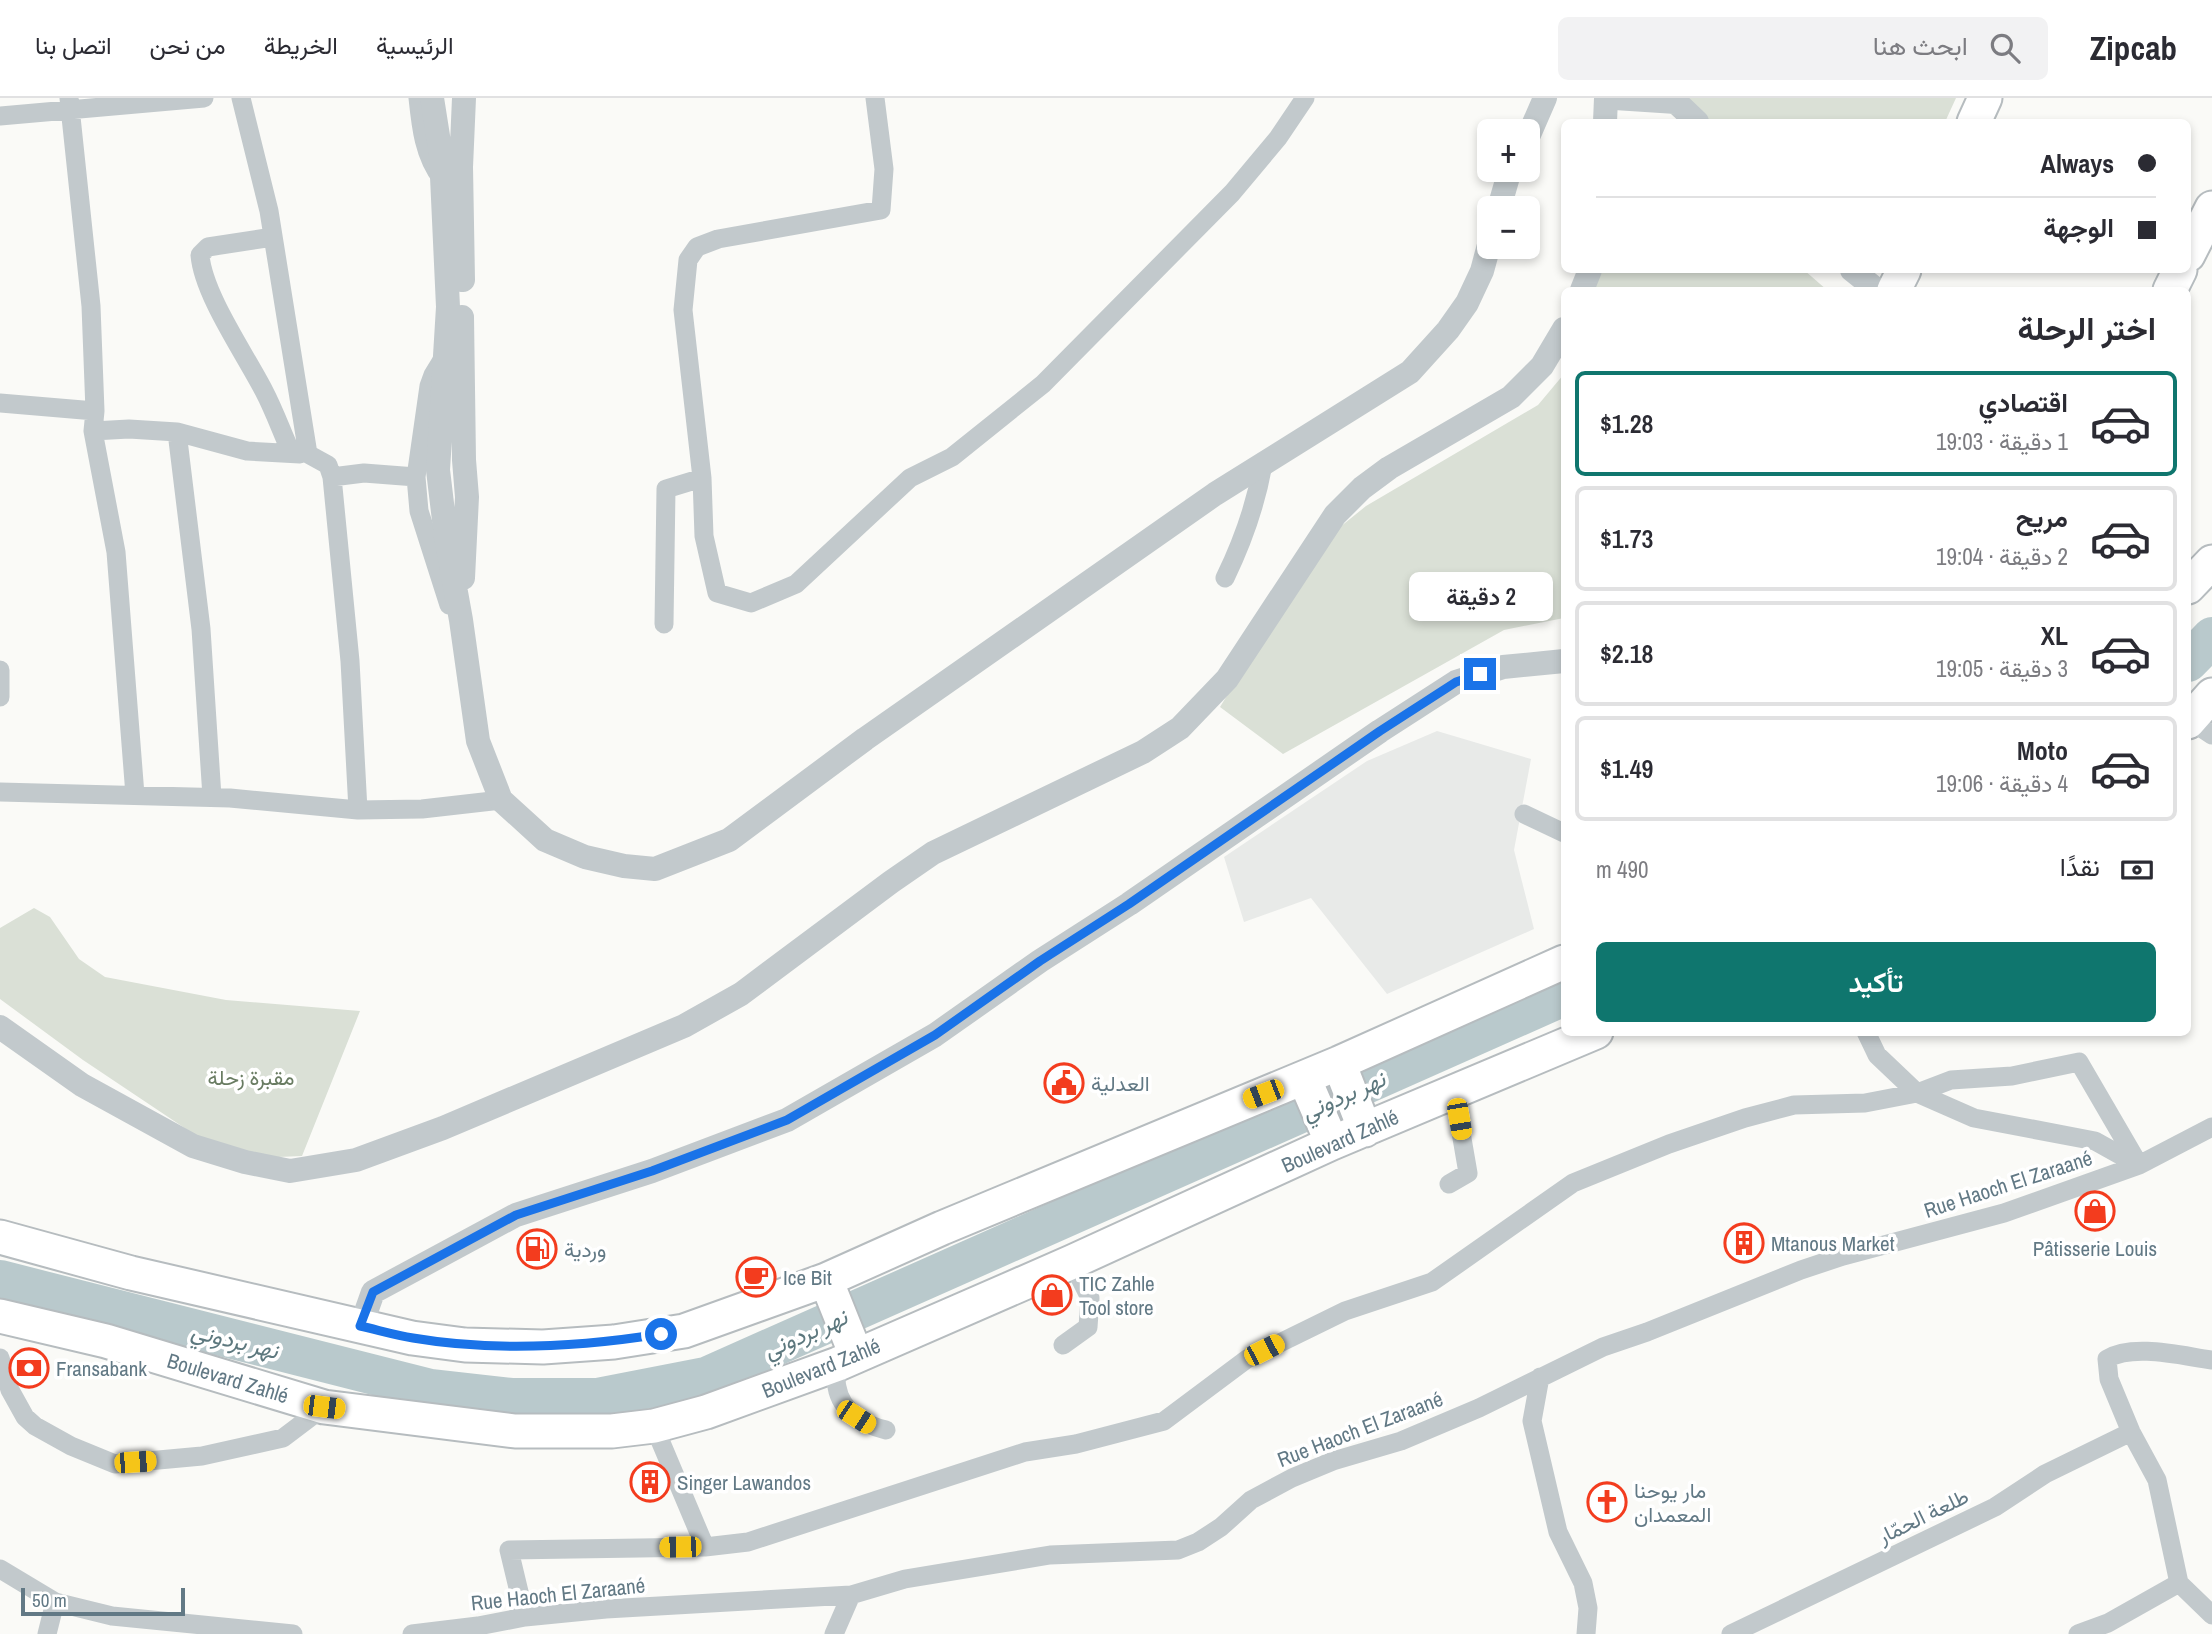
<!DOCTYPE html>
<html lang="ar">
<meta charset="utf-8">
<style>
:root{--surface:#fff;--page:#f2f2f3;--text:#2b2b33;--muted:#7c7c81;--line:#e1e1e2;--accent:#0f766e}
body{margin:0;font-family:"Archivo Narrow",Vazirmatn,sans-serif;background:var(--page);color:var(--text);direction:rtl;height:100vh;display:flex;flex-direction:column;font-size:26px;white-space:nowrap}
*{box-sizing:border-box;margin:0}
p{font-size:23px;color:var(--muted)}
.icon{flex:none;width:38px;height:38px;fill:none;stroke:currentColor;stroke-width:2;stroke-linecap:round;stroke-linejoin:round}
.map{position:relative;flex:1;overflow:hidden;direction:ltr}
.drawer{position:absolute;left:1561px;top:189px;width:630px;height:749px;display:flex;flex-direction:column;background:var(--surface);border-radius:10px;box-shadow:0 4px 10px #0003;direction:rtl}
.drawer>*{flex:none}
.guide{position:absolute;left:1561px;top:21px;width:630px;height:154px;border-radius:10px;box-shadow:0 4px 10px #0003;direction:rtl;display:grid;align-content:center;height:154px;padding:0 35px;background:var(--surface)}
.fabs{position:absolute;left:1477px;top:21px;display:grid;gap:14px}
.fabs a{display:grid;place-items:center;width:63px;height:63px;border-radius:10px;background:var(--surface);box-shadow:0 4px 10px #0003;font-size:35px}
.scale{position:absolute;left:21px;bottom:18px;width:164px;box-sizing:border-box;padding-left:7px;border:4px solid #627985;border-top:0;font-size:19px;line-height:24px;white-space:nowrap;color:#627985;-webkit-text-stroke:5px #fff;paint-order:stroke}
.end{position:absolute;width:32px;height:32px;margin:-16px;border:9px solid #1a73e8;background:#fff;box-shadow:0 0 0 4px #fff}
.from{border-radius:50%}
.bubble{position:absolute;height:49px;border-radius:10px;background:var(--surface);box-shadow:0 4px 10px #0003;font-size:23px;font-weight:600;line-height:49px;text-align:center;direction:rtl}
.car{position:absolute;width:21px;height:42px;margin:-21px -10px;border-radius:9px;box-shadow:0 0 5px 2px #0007;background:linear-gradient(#f5c518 24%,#345 0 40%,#f5c518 0 76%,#345 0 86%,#f5c518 0)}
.guide b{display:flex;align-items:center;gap:24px;height:66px;font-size:26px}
.guide b+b{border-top:2px solid var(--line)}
.guide i{width:18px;height:18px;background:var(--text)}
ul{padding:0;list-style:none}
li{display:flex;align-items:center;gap:21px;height:105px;margin:0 14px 10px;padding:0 21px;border:4px solid var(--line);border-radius:10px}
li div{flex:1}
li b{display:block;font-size:26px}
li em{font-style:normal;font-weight:600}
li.selected{border-color:var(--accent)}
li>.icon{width:63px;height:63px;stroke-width:1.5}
h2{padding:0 35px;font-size:32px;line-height:84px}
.pay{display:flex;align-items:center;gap:18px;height:77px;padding:0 35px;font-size:26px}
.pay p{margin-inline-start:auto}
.primary-button{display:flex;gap:14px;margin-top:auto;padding:14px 35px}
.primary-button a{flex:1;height:80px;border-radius:10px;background:var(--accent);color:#fff;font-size:28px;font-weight:600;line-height:80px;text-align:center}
header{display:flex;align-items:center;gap:42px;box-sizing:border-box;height:98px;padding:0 35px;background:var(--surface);border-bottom:2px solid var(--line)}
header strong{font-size:33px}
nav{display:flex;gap:38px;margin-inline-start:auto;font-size:24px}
.search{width:490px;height:63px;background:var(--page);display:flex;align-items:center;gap:18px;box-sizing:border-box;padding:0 24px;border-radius:10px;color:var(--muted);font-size:26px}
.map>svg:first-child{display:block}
</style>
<header>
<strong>Zipcab</strong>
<div class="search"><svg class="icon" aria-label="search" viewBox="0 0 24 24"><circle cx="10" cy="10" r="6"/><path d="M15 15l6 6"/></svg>ابحث هنا</div>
<nav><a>الرئيسية</a><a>الخريطة</a><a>من نحن</a><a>اتصل بنا</a></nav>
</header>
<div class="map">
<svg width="2212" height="1536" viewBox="0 0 2212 1536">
<rect width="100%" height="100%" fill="#fafaf7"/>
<path fill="#e8eae8" d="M 1437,633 L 1531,661 L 1514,752 L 1534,831 L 1387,896 L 1311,800 L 1244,824 L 1224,759 L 1367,663 Z"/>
<path fill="#dae0d6" d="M 1651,0 L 1956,0 L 1945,24 L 1681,24 Z
M 1599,172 L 1804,172 L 1827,192 L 1593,192 Z
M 1564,276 L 1564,520 L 1504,532 L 1283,656 L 1220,609 L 1264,537 L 1340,429 L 1366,408 L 1538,307 Z
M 34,810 L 50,819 L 79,861 L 105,879 L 226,902 L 360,913 L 302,1058 L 253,1060 L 198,1039 L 83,962 L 0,901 L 0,830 Z"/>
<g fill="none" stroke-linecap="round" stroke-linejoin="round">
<path stroke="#b9c9cc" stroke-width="40" d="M 2188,564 L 2212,539
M 0,1182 L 430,1291 L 511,1300 L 598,1300 L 706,1279 L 1564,898"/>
<g stroke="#b6bcbf" stroke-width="37">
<path id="trunk" d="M 1974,24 L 1985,0
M 2188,157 L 2212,110
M 1894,192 L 1904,172
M 2170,192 L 2180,172
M 2188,489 L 2212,464
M 2188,624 L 2212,597
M 1339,965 L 1365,1032
M 1304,980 L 1332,1045
M 0,1139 L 131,1175 L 412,1240 L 465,1247 L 543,1249 L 614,1244 L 684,1233 L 826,1182 L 942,1130 L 1339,965 L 1564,864
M 826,1182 L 856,1257
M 0,1218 L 106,1243 L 324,1309 L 515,1333 L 612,1333 L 654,1328 L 706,1314 L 838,1266 L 1072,1164 L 1332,1045 L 1596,934"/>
</g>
<path stroke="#c2c9cc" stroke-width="19" d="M 241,0 L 269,113 L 308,356 L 328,367 L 332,379 L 350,563 L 358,712
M 418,0 C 421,29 424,58 442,81
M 875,0 L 884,71 L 881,112 L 718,141 L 697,149 L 688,162 L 683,212 L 702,380 L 704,438 L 717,495 L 751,505 L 796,486 L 910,380 L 952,359 L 1043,286 L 1232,95 L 1278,40 L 1305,0
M 0,18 L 204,0
M 273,139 L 208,149 L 200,157 C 203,196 245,256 264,293 C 274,312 281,332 290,352
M 0,305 L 95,313 L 91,208 L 69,0
M 95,313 L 93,333 L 116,454 L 135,697
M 93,333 L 129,331 L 177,334 L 247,353 L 300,356
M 177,334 L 201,531 L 212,699
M 332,379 L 364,375 L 416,379 L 419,413 L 449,507
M 416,379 L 429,288 L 433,277 L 444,259
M 1225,480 C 1243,443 1256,406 1263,366
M 664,526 L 666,391 L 702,380
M 0,572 L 0,599
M 2188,621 L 2212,637
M 0,694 L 230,700 L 358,712 L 422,711 L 501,702
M 1524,716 L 1564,735
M 1866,934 L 1877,957 L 1917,995 L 1974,1020 L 2095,1043 L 2138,1067
M 1449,1086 L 1468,1075 L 1454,994
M 1063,1247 L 1088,1229 L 1090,1200 L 1072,1164
M 0,1260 L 10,1292 L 25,1319 L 35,1328 L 71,1348 L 115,1366 L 202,1358 L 283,1340 L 324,1309
M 2212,1262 C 2182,1258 2133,1245 2107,1261 L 2109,1281 L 2131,1334 L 2157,1382 L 2179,1485 L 2212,1517
M 838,1266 C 837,1273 835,1282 837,1289 C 841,1313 864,1327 886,1332
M 1540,1279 L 1532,1323 L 1558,1434 L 1583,1485 L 1588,1510 L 1586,1536
M 654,1328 L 705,1449
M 0,1471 L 55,1504 L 112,1518 L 293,1536
M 525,1519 L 509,1452 L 705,1449 L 748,1444 L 1025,1354 L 1076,1346 L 1164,1323 L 1247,1261 L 1345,1213 L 1432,1184 L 1573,1085 L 1669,1046 L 1745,1020 L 1794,1007 L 1865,1005 L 1917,995 L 1951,982 L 2012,978 L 2079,964 L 2139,1067
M 47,1536 L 55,1504
M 412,1536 L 478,1528 L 525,1519 L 606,1511 L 851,1497 L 905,1481 L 1050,1457 L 1178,1452 L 1198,1444 L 1221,1429 L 1251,1402 L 1292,1380 L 1333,1363 L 1401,1343 L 1479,1310 L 1603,1249 L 1647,1234 L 1801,1172 L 1843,1158 L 2004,1115 L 2139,1067 L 2212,1029
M 834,1536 L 851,1497
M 1731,1536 L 1995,1409 L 2045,1376 L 2131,1334
M 2078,1536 L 2108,1525 L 2179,1485"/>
<path stroke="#c2c9cc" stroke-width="24" d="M 432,0 L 441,57 L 448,209 L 438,372 L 446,439 L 461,522 L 478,643 L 501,702 L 545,742 L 585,759 L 624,768 L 655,771 L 729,742 L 865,641 L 1215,396 L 1410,274 L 1448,232 L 1467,205 L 1482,173 L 1489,147
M 1615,0 L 1676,4
M 1672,0 L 1697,24
M 1605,24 L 1606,0
M 1528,39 L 1545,0
M 1499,110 L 1510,72
M 1852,172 L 1877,192
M 463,182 L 461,69 L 464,0
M 1582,192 L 1590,172
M 462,219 L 464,362 L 467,399 L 463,480
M 0,929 L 82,987 L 193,1048 L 245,1064 L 290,1073 L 356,1062 L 443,1030 L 684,928 L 741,896 L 891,784 L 933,755 L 1143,654 L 1180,630 L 1227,581 L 1335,417 L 1362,390 L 1389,370 L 1511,299 L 1542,268 L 1564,231
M 361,1228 L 373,1194 L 516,1117 L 652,1073 L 787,1022 L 935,937 L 1040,863 L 1129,806 L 1380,633 L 1456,584 L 1503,569 L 1564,563"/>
<use href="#trunk" stroke="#fff" stroke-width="33"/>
</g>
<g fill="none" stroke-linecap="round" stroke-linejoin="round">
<path stroke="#1a73e8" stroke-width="9" d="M 661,1236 C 579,1249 495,1254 413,1240 C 395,1237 378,1232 360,1228 L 373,1194 L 516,1117 L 652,1073 L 787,1022 L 935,937 L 1040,863 L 1129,806 L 1380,633 L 1456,584 L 1480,576"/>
</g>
<defs>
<g id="civic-ring" transform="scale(2.0125)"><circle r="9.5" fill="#fff" stroke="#f33c1e" stroke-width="1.5"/><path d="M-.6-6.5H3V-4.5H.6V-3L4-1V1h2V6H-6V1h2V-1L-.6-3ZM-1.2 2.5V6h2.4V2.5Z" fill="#f33c1e"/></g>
<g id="shop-ring" transform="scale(2.0125)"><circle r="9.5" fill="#fff" stroke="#f33c1e" stroke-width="1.5"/><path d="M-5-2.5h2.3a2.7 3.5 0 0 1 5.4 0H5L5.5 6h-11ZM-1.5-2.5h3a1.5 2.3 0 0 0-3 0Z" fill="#f33c1e"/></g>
<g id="building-ring" transform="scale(2.0125)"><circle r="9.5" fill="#fff" stroke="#f33c1e" stroke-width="1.5"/><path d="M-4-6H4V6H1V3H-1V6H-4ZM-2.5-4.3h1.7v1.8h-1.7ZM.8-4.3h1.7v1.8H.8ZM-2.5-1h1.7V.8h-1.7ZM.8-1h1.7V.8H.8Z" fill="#f33c1e"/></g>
<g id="fuel-ring" transform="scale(2.0125)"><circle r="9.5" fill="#fff" stroke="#f33c1e" stroke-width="1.5"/><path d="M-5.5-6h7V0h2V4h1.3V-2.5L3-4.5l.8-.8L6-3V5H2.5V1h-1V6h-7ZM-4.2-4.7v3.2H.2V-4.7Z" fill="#f33c1e"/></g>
<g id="cafe-ring" transform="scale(2.0125)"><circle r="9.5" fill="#fff" stroke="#f33c1e" stroke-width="1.5"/><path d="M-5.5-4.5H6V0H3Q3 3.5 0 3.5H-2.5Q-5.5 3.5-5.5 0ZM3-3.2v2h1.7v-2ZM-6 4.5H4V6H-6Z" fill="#f33c1e"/></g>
<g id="bank-ring" transform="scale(2.0125)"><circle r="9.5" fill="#fff" stroke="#f33c1e" stroke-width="1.5"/><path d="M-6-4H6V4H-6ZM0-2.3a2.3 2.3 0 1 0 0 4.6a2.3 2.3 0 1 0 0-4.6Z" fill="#f33c1e"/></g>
<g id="church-ring" transform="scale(2.0125)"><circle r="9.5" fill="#fff" stroke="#f33c1e" stroke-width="1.5"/><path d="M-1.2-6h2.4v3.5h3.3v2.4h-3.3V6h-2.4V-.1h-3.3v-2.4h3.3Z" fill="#f33c1e"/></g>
</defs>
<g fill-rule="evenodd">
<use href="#civic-ring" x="1064" y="985"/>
<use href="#shop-ring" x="2095" y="1113"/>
<use href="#building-ring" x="1744" y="1145"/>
<use href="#fuel-ring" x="537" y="1151"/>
<use href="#cafe-ring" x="756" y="1179"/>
<use href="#shop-ring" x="1052" y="1197"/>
<use href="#bank-ring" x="29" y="1270"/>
<use href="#building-ring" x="650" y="1384"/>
<use href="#church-ring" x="1607" y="1404"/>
</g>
<g text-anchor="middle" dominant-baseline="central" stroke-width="7" stroke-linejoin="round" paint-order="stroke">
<g font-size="21" fill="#697c62" stroke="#fff">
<text x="251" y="979">مقبرة زحلة</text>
</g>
<g font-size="21" fill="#627985" stroke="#fff" text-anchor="start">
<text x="1091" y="985">العدلية</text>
<text x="1771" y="1145">Mtanous Market</text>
<text x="2095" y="1150" text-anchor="middle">Pâtisserie Louis</text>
<text x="564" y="1151">وردية</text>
<text x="783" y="1179">Ice Bit</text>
<text x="1079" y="1185">TIC Zahle<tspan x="1079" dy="24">Tool store</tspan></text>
<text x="56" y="1270">Fransabank</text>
<text x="677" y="1384">Singer Lawandos</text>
<text x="1634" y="1392">مار يوحنا<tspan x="1634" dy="24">المعمدان</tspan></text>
</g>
<g font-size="21" fill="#627985" stroke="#fff">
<text transform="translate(1340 1043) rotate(-24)">Boulevard Zahlé</text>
<text transform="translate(2008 1086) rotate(-18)">Rue Haoch El Zaraané</text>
<text transform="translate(821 1270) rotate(-22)">Boulevard Zahlé</text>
<text transform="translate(228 1280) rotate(17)">Boulevard Zahlé</text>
<text transform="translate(1360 1331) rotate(-21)">Rue Haoch El Zaraané</text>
<text transform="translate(1923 1418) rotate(-26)">طلعة الحمّار</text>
<text transform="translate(558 1496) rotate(-6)">Rue Haoch El Zaraané</text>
</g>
<g font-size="23" font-style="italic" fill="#5d787e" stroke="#fff">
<text transform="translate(1343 997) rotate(-24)">نهر بردوني</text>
<text transform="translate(805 1235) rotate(-24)">نهر بردوني</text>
<text transform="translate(235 1242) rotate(14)">نهر بردوني</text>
</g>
</g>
</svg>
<div class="fabs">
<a>+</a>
<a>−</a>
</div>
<div class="scale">50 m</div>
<i class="end from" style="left:661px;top:1236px"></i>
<i class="end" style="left:1480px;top:576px"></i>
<div class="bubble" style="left:1409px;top:474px;width:144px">2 دقيقة</div>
<i class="car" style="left:1263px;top:996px;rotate:249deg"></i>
<i class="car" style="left:1459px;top:1021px;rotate:170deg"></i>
<i class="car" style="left:1264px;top:1252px;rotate:63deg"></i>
<i class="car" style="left:324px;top:1309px;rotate:97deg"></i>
<i class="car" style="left:856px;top:1319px;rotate:123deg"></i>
<i class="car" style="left:135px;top:1364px;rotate:86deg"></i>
<i class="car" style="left:680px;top:1449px;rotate:269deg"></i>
<div class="guide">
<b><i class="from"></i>Always</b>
<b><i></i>الوجهة</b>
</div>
<section class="drawer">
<h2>اختر الرحلة</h2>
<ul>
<li class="selected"><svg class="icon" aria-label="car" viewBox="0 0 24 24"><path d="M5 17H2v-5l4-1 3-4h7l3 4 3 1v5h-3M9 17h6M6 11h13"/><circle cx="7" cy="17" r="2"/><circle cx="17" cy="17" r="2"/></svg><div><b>اقتصادي</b><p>1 دقيقة · 19:03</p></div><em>$1.28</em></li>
<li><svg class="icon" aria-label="car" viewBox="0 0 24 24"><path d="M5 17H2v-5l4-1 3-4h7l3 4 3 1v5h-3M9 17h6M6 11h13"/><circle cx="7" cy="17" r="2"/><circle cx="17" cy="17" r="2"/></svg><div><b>مريح</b><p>2 دقيقة · 19:04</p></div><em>$1.73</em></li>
<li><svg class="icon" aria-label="car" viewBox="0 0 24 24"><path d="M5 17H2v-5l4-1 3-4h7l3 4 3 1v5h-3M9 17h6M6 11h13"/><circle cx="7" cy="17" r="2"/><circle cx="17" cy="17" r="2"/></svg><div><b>XL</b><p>3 دقيقة · 19:05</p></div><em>$2.18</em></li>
<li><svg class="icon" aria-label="car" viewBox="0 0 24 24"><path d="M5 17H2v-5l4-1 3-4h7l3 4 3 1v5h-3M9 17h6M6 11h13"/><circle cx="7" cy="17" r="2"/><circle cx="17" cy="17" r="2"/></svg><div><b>Moto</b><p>4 دقيقة · 19:06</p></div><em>$1.49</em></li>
</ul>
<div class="pay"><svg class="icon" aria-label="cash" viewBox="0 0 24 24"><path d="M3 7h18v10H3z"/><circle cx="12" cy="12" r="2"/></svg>نقدًا<p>490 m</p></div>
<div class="primary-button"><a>تأكيد</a></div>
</section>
</div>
